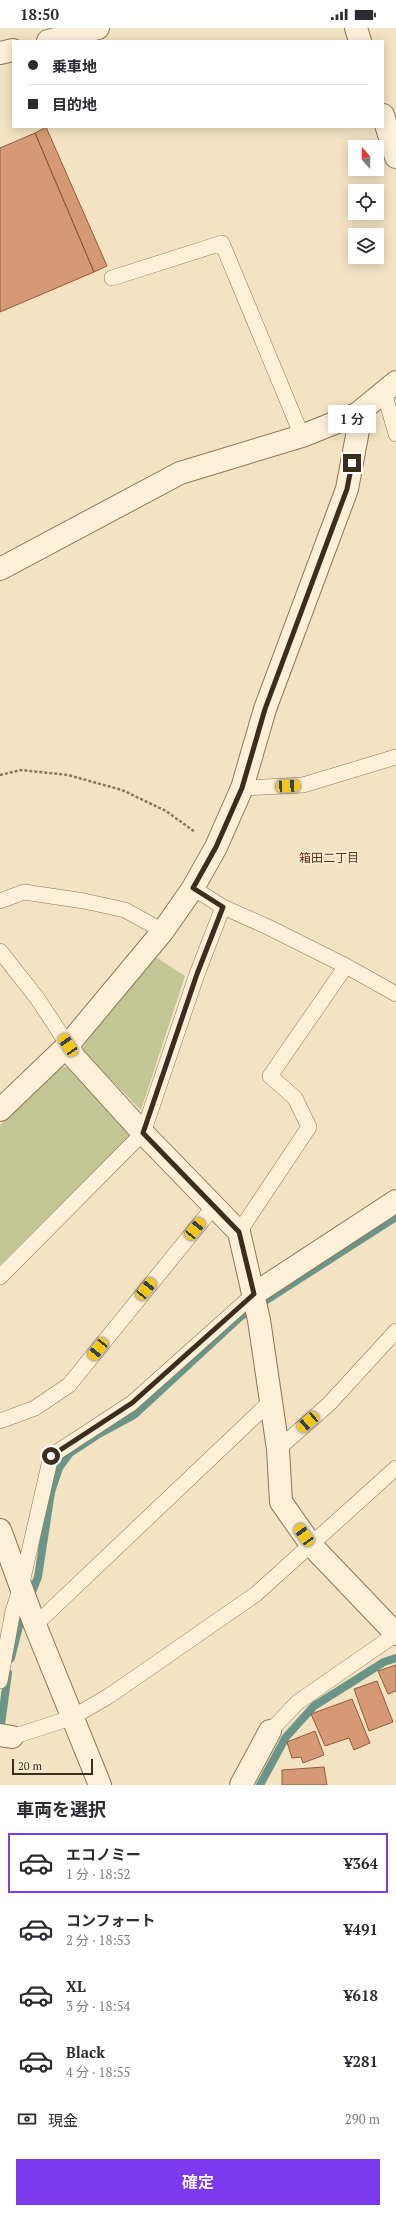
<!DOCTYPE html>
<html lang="ja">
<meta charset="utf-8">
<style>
:root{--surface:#fff;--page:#f7f7f7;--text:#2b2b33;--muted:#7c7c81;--line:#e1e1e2;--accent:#7c3aed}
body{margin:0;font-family:"PT Serif","Noto Sans JP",serif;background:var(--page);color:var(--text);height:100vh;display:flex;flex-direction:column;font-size:15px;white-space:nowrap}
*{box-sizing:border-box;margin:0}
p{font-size:13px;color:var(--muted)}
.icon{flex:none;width:22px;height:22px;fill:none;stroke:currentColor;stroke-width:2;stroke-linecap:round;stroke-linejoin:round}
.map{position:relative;height:1757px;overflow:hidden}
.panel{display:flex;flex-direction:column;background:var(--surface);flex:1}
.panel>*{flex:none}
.hud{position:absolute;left:12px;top:12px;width:372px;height:88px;border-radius:0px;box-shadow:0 2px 10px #0003;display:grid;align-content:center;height:88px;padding:0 16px;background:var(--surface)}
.needle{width:26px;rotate:340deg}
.controls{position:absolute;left:348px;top:112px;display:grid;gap:8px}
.controls a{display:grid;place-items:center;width:36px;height:36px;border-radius:0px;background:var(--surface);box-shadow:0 2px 10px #0003;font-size:20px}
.scale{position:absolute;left:12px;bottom:10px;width:81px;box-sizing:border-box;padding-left:4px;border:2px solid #3e2c1d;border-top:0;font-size:11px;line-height:14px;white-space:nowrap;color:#3e2c1d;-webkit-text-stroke:3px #f9edd4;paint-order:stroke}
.end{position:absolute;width:18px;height:18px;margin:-9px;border:5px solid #3e2c1d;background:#fff;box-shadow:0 0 0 2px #fff}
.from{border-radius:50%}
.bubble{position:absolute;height:28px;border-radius:0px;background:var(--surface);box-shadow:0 2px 10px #0003;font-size:13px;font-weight:600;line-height:28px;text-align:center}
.car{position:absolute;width:12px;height:24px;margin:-12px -6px;border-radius:5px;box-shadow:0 0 3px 1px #0007;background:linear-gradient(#f5c518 24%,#345 0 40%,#f5c518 0 76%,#345 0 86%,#f5c518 0)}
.hud b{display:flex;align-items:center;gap:14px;height:38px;font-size:15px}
.hud b+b{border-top:1px solid var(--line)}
.hud i{width:10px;height:10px;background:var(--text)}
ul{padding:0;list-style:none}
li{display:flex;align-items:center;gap:12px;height:60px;margin:0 8px 6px;padding:0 8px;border:2px solid transparent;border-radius:0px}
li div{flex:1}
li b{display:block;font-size:15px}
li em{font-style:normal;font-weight:600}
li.on{border-color:var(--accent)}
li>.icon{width:36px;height:36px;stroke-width:1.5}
h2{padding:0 16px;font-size:18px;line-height:48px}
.pay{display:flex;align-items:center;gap:10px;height:44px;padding:0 16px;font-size:15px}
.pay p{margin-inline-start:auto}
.action{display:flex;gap:8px;margin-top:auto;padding:8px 16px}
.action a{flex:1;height:46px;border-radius:0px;background:var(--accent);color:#fff;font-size:16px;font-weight:600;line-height:46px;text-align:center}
.status{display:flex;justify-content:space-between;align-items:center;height:28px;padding:0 20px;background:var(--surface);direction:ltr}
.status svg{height:11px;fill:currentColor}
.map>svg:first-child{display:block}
</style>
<div class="status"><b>18:50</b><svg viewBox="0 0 49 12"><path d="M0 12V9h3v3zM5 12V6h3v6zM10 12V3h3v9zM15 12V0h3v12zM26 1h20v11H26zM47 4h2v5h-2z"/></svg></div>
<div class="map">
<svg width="396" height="1757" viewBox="0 0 396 1757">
<rect width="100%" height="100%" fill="#f3e3c3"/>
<path fill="#c2c695" d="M 151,926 L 185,948 L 141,1082 L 84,1025 L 83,1019 Z
M 60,1039 L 73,1039 L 131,1107 L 0,1237 L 0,1097 Z"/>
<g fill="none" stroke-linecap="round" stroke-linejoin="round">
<path stroke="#6b9589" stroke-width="8" d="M 30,1569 L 38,1549 L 51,1464 L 59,1440 L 70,1425 L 99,1406 L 134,1387 L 240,1289 L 396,1189
M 11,1630 L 19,1598 L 25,1582
M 0,1704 L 8,1645
M 260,1757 L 286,1709 L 314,1678 L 384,1634 L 396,1630"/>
</g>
<path fill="#d59a75" stroke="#915b3b" d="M 46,99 L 107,238 L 94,244 L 35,105 Z
M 35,105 L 94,244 L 0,284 L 0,120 Z
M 396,1637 L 396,1663 L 388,1666 L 378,1643 Z
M 377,1653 L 393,1694 L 369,1703 L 354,1661 Z
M 352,1671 L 370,1715 L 354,1722 L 349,1710 L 325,1718 L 311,1686 Z
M 315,1703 L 324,1727 L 303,1735 L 301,1729 L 292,1730 L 287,1714 Z
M 324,1739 L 327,1757 L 282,1757 L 282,1742 Z"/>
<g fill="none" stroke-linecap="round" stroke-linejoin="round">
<g stroke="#8f7458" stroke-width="16">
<path id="service" d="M 112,250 L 222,215 L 302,408
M 384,364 L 396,406
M 242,760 L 303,757 L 396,729
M 193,860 L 223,879 L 268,899 L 346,938 L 396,966
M 0,873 L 24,864 L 84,873 L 125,882 L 163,903
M 0,923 L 37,970 L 68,1017
M 239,1204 L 309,1099 L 295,1070 L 270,1048 L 346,938
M 0,1249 L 143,1105 L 197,946 L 223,879
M 0,1393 L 35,1380 L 69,1357 L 215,1177
M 278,1421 L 329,1376 L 396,1303
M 35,1597 L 270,1374
M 0,1653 L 13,1583 L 21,1559 L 51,1428 L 132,1375 L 254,1266
M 270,1703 L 298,1674 L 396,1606
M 12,1709 L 71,1690 L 109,1668 L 256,1566 L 396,1440"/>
</g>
<g stroke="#8f7458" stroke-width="24">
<path id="minor" d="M 0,541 L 180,445 L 302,408 L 357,386 L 396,354
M 68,1017 L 74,1029 L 143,1105 L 239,1204 L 259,1292 L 278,1421 L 281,1474 L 312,1518 L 396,1606
M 0,1082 L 68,1017 L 163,903 L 193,860 L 216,819 L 242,760 L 265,681 L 347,461 L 359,397 L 357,386
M 254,1266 L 396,1173
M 0,1502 L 35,1597 L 100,1757
M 0,1707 L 12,1709
M 241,1757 L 270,1703"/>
</g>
<g stroke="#8f7458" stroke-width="24">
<path id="tertiary" d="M 356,0 L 360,13
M 48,13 L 98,0
M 0,25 L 13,22
M 383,87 L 396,129"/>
</g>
<path stroke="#8f7458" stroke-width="2.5" stroke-dasharray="3 2" stroke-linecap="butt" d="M 0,747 L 21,742 L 68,747 L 122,762 L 166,783 L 195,804"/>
<use href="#service" stroke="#fcf0d8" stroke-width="15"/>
<use href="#minor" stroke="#fcf0d8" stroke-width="22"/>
<use href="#tertiary" stroke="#fcf0d8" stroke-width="22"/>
</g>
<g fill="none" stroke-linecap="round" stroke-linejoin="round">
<path stroke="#3e2c1d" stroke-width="5" d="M 51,1428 L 132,1375 L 254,1266 L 239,1204 L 143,1105 L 197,946 L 223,879 L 193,860 L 216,819 L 242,760 L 265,681 L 347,461 L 352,435"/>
</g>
<g text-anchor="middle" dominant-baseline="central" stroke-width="3.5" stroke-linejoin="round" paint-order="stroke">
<g font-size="12" fill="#6f2818" stroke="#f9edd4">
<text x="329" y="829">箱田二丁目</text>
</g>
</g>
</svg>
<div class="controls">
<a><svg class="needle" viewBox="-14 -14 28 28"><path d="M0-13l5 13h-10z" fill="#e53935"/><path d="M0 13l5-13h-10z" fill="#7c7c81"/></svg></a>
<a><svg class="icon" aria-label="locate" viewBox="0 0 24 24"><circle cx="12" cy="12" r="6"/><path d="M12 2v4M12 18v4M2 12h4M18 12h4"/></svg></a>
<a><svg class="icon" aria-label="layers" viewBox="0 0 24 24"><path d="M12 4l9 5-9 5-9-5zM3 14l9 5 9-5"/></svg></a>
</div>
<div class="scale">20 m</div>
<i class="end from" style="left:51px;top:1428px"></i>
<i class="end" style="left:352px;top:435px"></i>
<div class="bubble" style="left:328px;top:377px;width:48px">1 分</div>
<i class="car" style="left:288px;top:758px;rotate:87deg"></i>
<i class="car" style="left:68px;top:1017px;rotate:326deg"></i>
<i class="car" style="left:195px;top:1201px;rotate:39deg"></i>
<i class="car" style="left:146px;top:1261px;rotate:39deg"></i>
<i class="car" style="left:98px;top:1321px;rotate:219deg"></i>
<i class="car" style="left:308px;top:1394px;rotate:229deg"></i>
<i class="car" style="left:304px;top:1507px;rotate:324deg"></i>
<div class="hud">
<b><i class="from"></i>乗車地</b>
<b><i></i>目的地</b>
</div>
</div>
<section class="panel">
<h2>車両を選択</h2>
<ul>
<li class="on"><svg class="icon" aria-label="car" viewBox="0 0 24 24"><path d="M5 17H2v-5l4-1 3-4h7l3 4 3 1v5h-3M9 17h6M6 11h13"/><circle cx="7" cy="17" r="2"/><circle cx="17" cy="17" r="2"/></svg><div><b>エコノミー</b><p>1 分 · 18:52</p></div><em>¥364</em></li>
<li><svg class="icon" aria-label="car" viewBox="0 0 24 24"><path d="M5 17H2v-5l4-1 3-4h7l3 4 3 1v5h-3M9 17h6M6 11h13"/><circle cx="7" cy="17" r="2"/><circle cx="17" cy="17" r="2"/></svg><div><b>コンフォート</b><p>2 分 · 18:53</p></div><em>¥491</em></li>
<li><svg class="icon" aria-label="car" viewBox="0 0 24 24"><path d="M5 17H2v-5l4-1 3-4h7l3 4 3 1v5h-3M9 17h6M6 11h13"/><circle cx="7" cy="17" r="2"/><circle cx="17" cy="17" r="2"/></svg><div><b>XL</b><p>3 分 · 18:54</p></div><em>¥618</em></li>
<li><svg class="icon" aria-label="car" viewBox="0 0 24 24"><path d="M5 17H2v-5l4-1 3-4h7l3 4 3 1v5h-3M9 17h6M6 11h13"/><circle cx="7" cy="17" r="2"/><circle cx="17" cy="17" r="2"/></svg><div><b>Black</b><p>4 分 · 18:55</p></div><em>¥281</em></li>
</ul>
<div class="pay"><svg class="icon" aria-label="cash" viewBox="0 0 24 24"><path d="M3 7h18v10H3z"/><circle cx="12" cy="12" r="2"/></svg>現金<p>290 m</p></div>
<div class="action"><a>確定</a></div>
</section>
